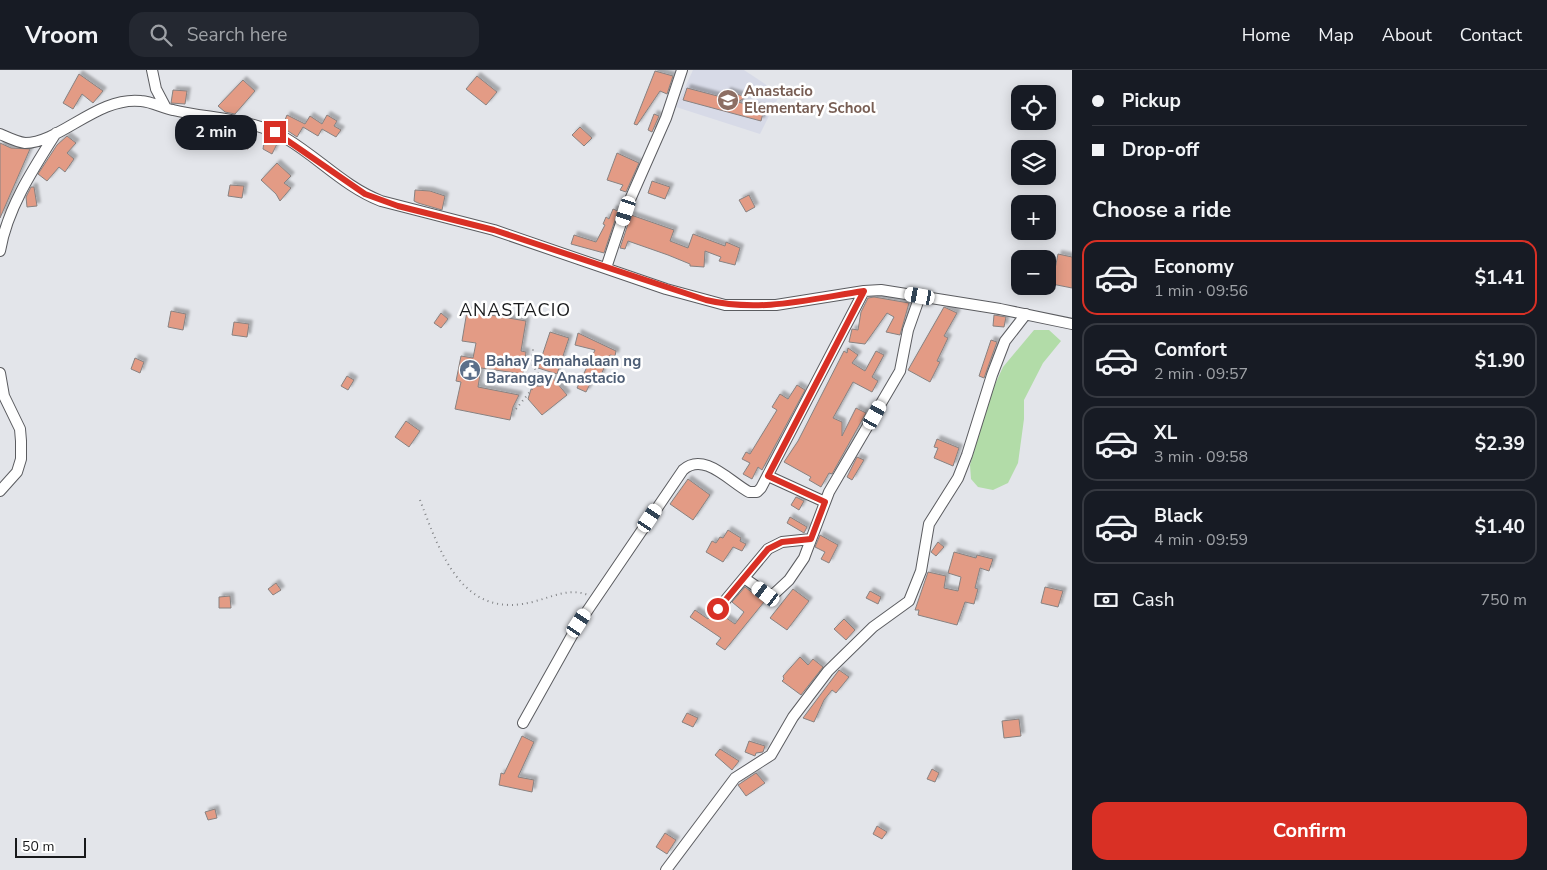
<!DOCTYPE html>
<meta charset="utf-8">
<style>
:root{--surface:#171b24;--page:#242831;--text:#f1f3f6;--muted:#9ea1a6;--line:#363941;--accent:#d93025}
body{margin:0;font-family:"Nunito Sans",sans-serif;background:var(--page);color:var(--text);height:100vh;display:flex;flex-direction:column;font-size:19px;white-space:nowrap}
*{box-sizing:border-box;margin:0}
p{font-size:16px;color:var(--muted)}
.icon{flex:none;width:28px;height:28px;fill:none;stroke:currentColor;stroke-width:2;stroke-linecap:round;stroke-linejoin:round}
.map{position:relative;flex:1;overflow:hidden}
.sheet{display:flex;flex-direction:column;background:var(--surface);width:475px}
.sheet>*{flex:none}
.guide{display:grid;align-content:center;height:110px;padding:0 20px;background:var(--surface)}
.buttons{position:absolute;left:1011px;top:15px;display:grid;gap:10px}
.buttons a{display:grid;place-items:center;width:45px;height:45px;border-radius:10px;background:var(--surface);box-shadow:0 2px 12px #0003;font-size:25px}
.scale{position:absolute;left:15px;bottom:12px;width:71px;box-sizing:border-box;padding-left:5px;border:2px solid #18191b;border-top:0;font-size:14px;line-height:18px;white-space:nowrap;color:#18191b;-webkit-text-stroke:4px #fff;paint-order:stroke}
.end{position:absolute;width:22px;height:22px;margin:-11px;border:6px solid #d93025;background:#fff;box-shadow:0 0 0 2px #fff}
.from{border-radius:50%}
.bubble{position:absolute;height:35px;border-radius:15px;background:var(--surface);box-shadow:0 2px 12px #0003;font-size:16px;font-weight:700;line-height:35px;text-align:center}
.car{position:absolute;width:15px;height:30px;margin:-15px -8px;border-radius:6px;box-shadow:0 0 4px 1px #0007;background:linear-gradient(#fff 24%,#345 0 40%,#fff 0 76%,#345 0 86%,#fff 0)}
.guide b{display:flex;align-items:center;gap:18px;height:48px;font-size:19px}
.guide b+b{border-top:1px solid var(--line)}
.guide i{width:12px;height:12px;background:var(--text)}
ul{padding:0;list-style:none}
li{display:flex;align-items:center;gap:15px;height:75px;margin:0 10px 8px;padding:0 10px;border:2px solid var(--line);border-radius:15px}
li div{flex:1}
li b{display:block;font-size:19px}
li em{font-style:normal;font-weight:700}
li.active{border-color:var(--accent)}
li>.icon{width:45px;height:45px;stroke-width:1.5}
h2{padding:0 20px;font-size:22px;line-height:60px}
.pay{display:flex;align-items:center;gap:12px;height:55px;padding:0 20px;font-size:19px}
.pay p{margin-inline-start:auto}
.button{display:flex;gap:10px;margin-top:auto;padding:10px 20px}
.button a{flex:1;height:58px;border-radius:15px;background:var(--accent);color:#fff;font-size:20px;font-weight:700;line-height:58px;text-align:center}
header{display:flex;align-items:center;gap:30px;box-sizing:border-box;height:70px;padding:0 25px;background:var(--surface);border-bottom:1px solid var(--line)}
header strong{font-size:24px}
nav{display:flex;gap:28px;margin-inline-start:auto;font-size:18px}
.search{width:350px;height:45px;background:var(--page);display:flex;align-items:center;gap:12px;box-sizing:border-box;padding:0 18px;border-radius:15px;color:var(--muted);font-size:19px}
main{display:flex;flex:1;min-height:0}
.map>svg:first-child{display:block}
</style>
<header>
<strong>Vroom</strong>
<div class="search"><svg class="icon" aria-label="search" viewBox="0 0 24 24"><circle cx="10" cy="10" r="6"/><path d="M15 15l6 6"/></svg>Search here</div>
<nav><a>Home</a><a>Map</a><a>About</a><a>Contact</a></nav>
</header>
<main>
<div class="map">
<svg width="1072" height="800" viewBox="0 0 1072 800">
<defs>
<filter id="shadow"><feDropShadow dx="3.5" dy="-3.5" stdDeviation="1" flood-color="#0004"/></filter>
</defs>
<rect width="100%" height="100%" fill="#e3e5ea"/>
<path fill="#d7dae7" d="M 693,0 L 744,0 L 780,24 L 760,64 L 676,37 Z"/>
<path fill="#b2dca8" d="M 1034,260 L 1049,260 L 1061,271 L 1043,293 L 1024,330 L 1024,349 L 1018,393 L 1008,413 L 993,420 L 978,417 L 971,409 L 970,395 L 991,323 L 1003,297 Z"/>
<path fill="#e39b85" stroke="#888281" filter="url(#shadow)" d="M 655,1 L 673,6 L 667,24 L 660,21 L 637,55 L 634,54 Z
M 79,4 L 103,21 L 93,33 L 82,24 L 73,39 L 63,33 Z
M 477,6 L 497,22 L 486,35 L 466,19 Z
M 243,10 L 255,21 L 235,44 L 225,42 L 218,36 Z
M 687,18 L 725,28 L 727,21 L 746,27 L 738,32 L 764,39 L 761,51 L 683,30 Z
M 173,20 L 187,21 L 185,34 L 171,33 Z
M 654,44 L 659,46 L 652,62 L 648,60 Z
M 287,45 L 305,54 L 310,46 L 322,54 L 327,45 L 337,51 L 334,56 L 341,60 L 336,67 L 322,59 L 318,66 L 303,57 L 297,67 L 282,57 Z
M 191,51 L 203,52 L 194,68 L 184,63 Z
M 206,53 L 233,57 L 233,62 L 208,64 Z
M 580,57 L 592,68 L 584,76 L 572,65 Z
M 240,61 L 252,63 L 248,79 L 236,77 Z
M 67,66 L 76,73 L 67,83 L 74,89 L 65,102 L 59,97 L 47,111 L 38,104 L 57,75 Z
M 265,66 L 278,72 L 272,84 L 263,79 Z
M 0,73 L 11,78 L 30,79 L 0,148 Z
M 617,83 L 639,93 L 626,122 L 620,120 L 623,115 L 607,110 Z
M 277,93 L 291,106 L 284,113 L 291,118 L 280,131 L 276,124 L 261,110 Z
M 652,111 L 670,117 L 665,129 L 648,123 Z
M 230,115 L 244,116 L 242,128 L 228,126 Z
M 31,117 L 34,117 L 37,136 L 27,137 L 26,127 Z
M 415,120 L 430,121 L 445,126 L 442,140 L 418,133 L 414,131 Z
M 749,125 L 755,137 L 746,142 L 739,130 Z
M 613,139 L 618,141 L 604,183 L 571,174 L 574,165 L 596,172 L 605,155 L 603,154 L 606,147 L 609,149 Z
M 631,145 L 674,160 L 670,171 L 688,178 L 693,164 L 725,176 L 726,172 L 740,178 L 735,195 L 719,191 L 721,187 L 705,181 L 704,197 L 690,196 L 690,194 L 668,185 L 628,171 L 625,179 L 620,178 Z
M 1058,184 L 1072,187 L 1072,218 L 1052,214 Z
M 874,227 L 909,233 L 900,265 L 886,262 L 894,247 L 887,243 L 865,274 L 849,272 L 852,259 L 858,260 L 861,242 L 868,228 Z
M 944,237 L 957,243 L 944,266 L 948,268 L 937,291 L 940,292 L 930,312 L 908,300 Z
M 171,241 L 186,244 L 183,260 L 168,257 Z
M 467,241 L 526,251 L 521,281 L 526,282 L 523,304 L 481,298 L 478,317 L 519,325 L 513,337 L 510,350 L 455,339 L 461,312 L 456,311 L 461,286 L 473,288 L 476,273 L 462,271 Z
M 441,243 L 448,249 L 441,258 L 434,253 Z
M 994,245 L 1006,247 L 1004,257 L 993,256 Z
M 234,252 L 249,254 L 247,267 L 232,265 Z
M 550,262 L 569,268 L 557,304 L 538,298 Z
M 578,263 L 616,281 L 615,286 L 610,285 L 600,307 L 598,306 L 594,313 L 591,312 L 586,322 L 577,318 L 595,280 L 575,275 Z
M 991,270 L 997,272 L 984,308 L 979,306 Z
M 848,278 L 858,285 L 852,293 L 865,301 L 876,281 L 884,285 L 872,307 L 878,311 L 872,322 L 853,312 L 833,348 L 842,352 L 842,366 L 856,338 L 866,343 L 832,404 L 829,403 L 821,417 L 809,410 L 811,407 L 784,392 L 798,371 L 844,281 L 847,283 Z
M 135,288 L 144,292 L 140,303 L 131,299 Z
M 347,306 L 354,310 L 348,320 L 341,316 Z
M 552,307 L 567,325 L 542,345 L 528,329 L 532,316 L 541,316 Z
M 797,315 L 805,320 L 762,400 L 758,397 L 752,409 L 743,404 L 750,393 L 742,389 L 746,382 L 750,384 L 777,340 L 772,337 L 780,324 L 788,329 Z
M 406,351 L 420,361 L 409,377 L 395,367 Z
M 937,369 L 959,378 L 953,396 L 934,388 L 938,378 L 934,377 Z
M 857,387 L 864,390 L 852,410 L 847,407 Z
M 688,409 L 710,425 L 693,450 L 670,434 Z
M 796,427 L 804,431 L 799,440 L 791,435 Z
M 790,447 L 807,457 L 804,463 L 787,453 Z
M 728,460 L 741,468 L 740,471 L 746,474 L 742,481 L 733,477 L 723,492 L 706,482 L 712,471 L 716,473 L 720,467 L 723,468 Z
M 820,465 L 838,475 L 829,493 L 821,489 L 825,482 L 815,477 Z
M 938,472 L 944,477 L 936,486 L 931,482 Z
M 954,482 L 976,488 L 977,485 L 993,489 L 989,501 L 980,498 L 975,518 L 978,519 L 974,534 L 965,532 L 957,555 L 918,545 L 919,540 L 915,540 L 928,502 L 946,506 L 944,518 L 958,521 L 961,507 L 948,503 Z
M 276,513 L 281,520 L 273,525 L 268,519 Z
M 745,517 L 764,532 L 725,580 L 716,574 L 721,568 L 690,547 L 695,540 L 708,549 L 712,543 L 716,546 L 722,545 L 735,554 L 744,542 L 732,532 Z
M 1045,517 L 1063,521 L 1058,537 L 1041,533 Z
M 793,519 L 809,531 L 787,560 L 770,548 Z
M 870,521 L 881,527 L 878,534 L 866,528 Z
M 230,526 L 231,538 L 219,538 L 219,527 Z
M 844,549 L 855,560 L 846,570 L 834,559 Z
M 800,587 L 808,595 L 813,589 L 823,597 L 801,625 L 782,611 L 784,609 L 783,606 Z
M 839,600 L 849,607 L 836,623 L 832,620 L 824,630 L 814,652 L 803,648 Z
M 687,643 L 698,648 L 693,657 L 682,652 Z
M 1019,649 L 1021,666 L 1004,668 L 1002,651 Z
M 522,666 L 534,672 L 518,707 L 534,710 L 532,722 L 499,715 L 501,703 L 504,704 Z
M 749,671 L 765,676 L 763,682 L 756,683 L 755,686 L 745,682 Z
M 720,679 L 739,691 L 732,700 L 715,685 Z
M 932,699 L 939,703 L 935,712 L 927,709 Z
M 756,703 L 765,713 L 746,726 L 738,715 Z
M 215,739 L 217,748 L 208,750 L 205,742 Z
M 877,756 L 887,762 L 882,769 L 873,764 Z
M 665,763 L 676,770 L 667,784 L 656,777 Z"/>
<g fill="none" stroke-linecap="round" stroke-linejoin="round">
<g stroke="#5b5c60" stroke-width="12">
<path id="minor" d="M 152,0 L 156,19 L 166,38
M 0,64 C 7,67 17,72 25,73 C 60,73 98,26 141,31 C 153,32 162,38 173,40 C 211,49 253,48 287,69 C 320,89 345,117 381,131 L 494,160 L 666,219 L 725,235 L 776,235 L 864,221 L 881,220 L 1000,239 L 1072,254
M 0,181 C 7,139 33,99 56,63
M 606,198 L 625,141 L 666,48 L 682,0
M 0,303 L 4,326 L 20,359 L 21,371 L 21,389 L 17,402 L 0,421
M 768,406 L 825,432
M 744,508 L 767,524 L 774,524 L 789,510 L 804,488 L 829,422 L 900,301 L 908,260 L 920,226
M 718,539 L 768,479 L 782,472 L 811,469
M 523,653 L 579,553 L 683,400 C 704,381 730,412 749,422 L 757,422 L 761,418 L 864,221
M 666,800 L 735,708 L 771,685 L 793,647 L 828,601 L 873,557 L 909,531 L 921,501 L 929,454 L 958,408 L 967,385 L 992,305 L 1005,271 L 1026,244"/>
</g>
<path stroke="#828487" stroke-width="2" stroke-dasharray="1 4" stroke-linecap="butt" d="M 516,339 L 541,308 L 532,294 L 533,279
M 420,430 C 441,485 463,552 536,531 C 554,526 570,518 588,525"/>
<use href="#minor" stroke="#fff" stroke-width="10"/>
</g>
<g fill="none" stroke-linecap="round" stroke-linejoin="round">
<path stroke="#d93025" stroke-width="6" d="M 275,62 L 365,124 L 398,136 L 494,160 L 706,230 C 760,243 811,229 864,221 L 768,406 L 825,432 L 811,469 L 782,472 L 768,479 L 718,539"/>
</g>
<defs>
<g id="school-disc" transform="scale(1.125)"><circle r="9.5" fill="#8d6e63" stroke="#fff"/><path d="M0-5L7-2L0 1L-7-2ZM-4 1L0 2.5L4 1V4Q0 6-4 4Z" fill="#fff"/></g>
<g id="civic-disc" transform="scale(1.125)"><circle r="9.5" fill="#5c6f8a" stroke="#fff"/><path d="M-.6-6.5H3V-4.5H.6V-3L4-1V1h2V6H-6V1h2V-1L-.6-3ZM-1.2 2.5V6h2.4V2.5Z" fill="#fff"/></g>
</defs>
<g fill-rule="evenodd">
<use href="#school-disc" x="728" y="30"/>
<use href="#civic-disc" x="470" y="300"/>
</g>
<g text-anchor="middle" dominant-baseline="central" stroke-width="5" stroke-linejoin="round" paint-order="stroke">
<g font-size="15" font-weight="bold" fill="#785e54" stroke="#fff" text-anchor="start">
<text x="744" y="21">Anastacio<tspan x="744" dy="17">Elementary School</tspan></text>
</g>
<g font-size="15" font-weight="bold" fill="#4e5e75" stroke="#fff" text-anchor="start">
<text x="486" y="291">Bahay Pamahalaan ng<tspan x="486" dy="17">Barangay Anastacio</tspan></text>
</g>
<g font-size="18" letter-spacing="1" fill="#18191b" stroke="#fff">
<text x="515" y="240">ANASTACIO</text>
</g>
</g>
</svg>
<div class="buttons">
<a><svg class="icon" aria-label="locate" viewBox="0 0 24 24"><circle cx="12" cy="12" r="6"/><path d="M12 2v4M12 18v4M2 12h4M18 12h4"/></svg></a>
<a><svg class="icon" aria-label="layers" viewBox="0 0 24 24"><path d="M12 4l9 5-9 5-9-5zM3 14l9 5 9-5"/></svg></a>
<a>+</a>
<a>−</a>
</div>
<div class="scale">50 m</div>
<i class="end from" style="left:718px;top:539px"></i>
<i class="end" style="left:275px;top:62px"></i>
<div class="bubble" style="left:175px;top:45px;width:82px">2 min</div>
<i class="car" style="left:626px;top:141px;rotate:198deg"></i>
<i class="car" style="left:920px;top:226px;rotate:280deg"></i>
<i class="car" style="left:875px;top:345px;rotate:29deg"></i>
<i class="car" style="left:650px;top:448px;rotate:34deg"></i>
<i class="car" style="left:766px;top:524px;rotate:307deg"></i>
<i class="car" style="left:579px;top:553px;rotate:33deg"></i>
</div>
<section class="sheet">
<div class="guide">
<b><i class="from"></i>Pickup</b>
<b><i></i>Drop-off</b>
</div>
<h2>Choose a ride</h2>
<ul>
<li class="active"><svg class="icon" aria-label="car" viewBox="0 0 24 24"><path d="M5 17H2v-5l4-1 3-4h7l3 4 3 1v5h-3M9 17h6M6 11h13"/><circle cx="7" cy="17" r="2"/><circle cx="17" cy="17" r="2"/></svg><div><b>Economy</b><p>1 min · 09:56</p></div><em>$1.41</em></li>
<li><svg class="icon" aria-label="car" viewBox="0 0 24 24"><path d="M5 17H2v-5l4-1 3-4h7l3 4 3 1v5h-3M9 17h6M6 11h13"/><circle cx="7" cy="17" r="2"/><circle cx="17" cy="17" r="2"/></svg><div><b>Comfort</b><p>2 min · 09:57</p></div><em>$1.90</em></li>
<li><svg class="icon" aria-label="car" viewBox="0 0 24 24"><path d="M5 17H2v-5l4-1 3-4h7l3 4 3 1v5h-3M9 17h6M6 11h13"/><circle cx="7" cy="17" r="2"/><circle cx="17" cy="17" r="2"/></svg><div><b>XL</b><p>3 min · 09:58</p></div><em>$2.39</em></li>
<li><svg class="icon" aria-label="car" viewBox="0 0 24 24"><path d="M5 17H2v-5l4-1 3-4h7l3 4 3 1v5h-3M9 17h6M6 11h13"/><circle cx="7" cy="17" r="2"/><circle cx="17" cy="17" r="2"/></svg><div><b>Black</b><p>4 min · 09:59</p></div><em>$1.40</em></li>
</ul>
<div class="pay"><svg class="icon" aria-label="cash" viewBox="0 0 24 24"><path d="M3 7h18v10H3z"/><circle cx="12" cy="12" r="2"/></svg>Cash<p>750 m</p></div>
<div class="button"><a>Confirm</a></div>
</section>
</main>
